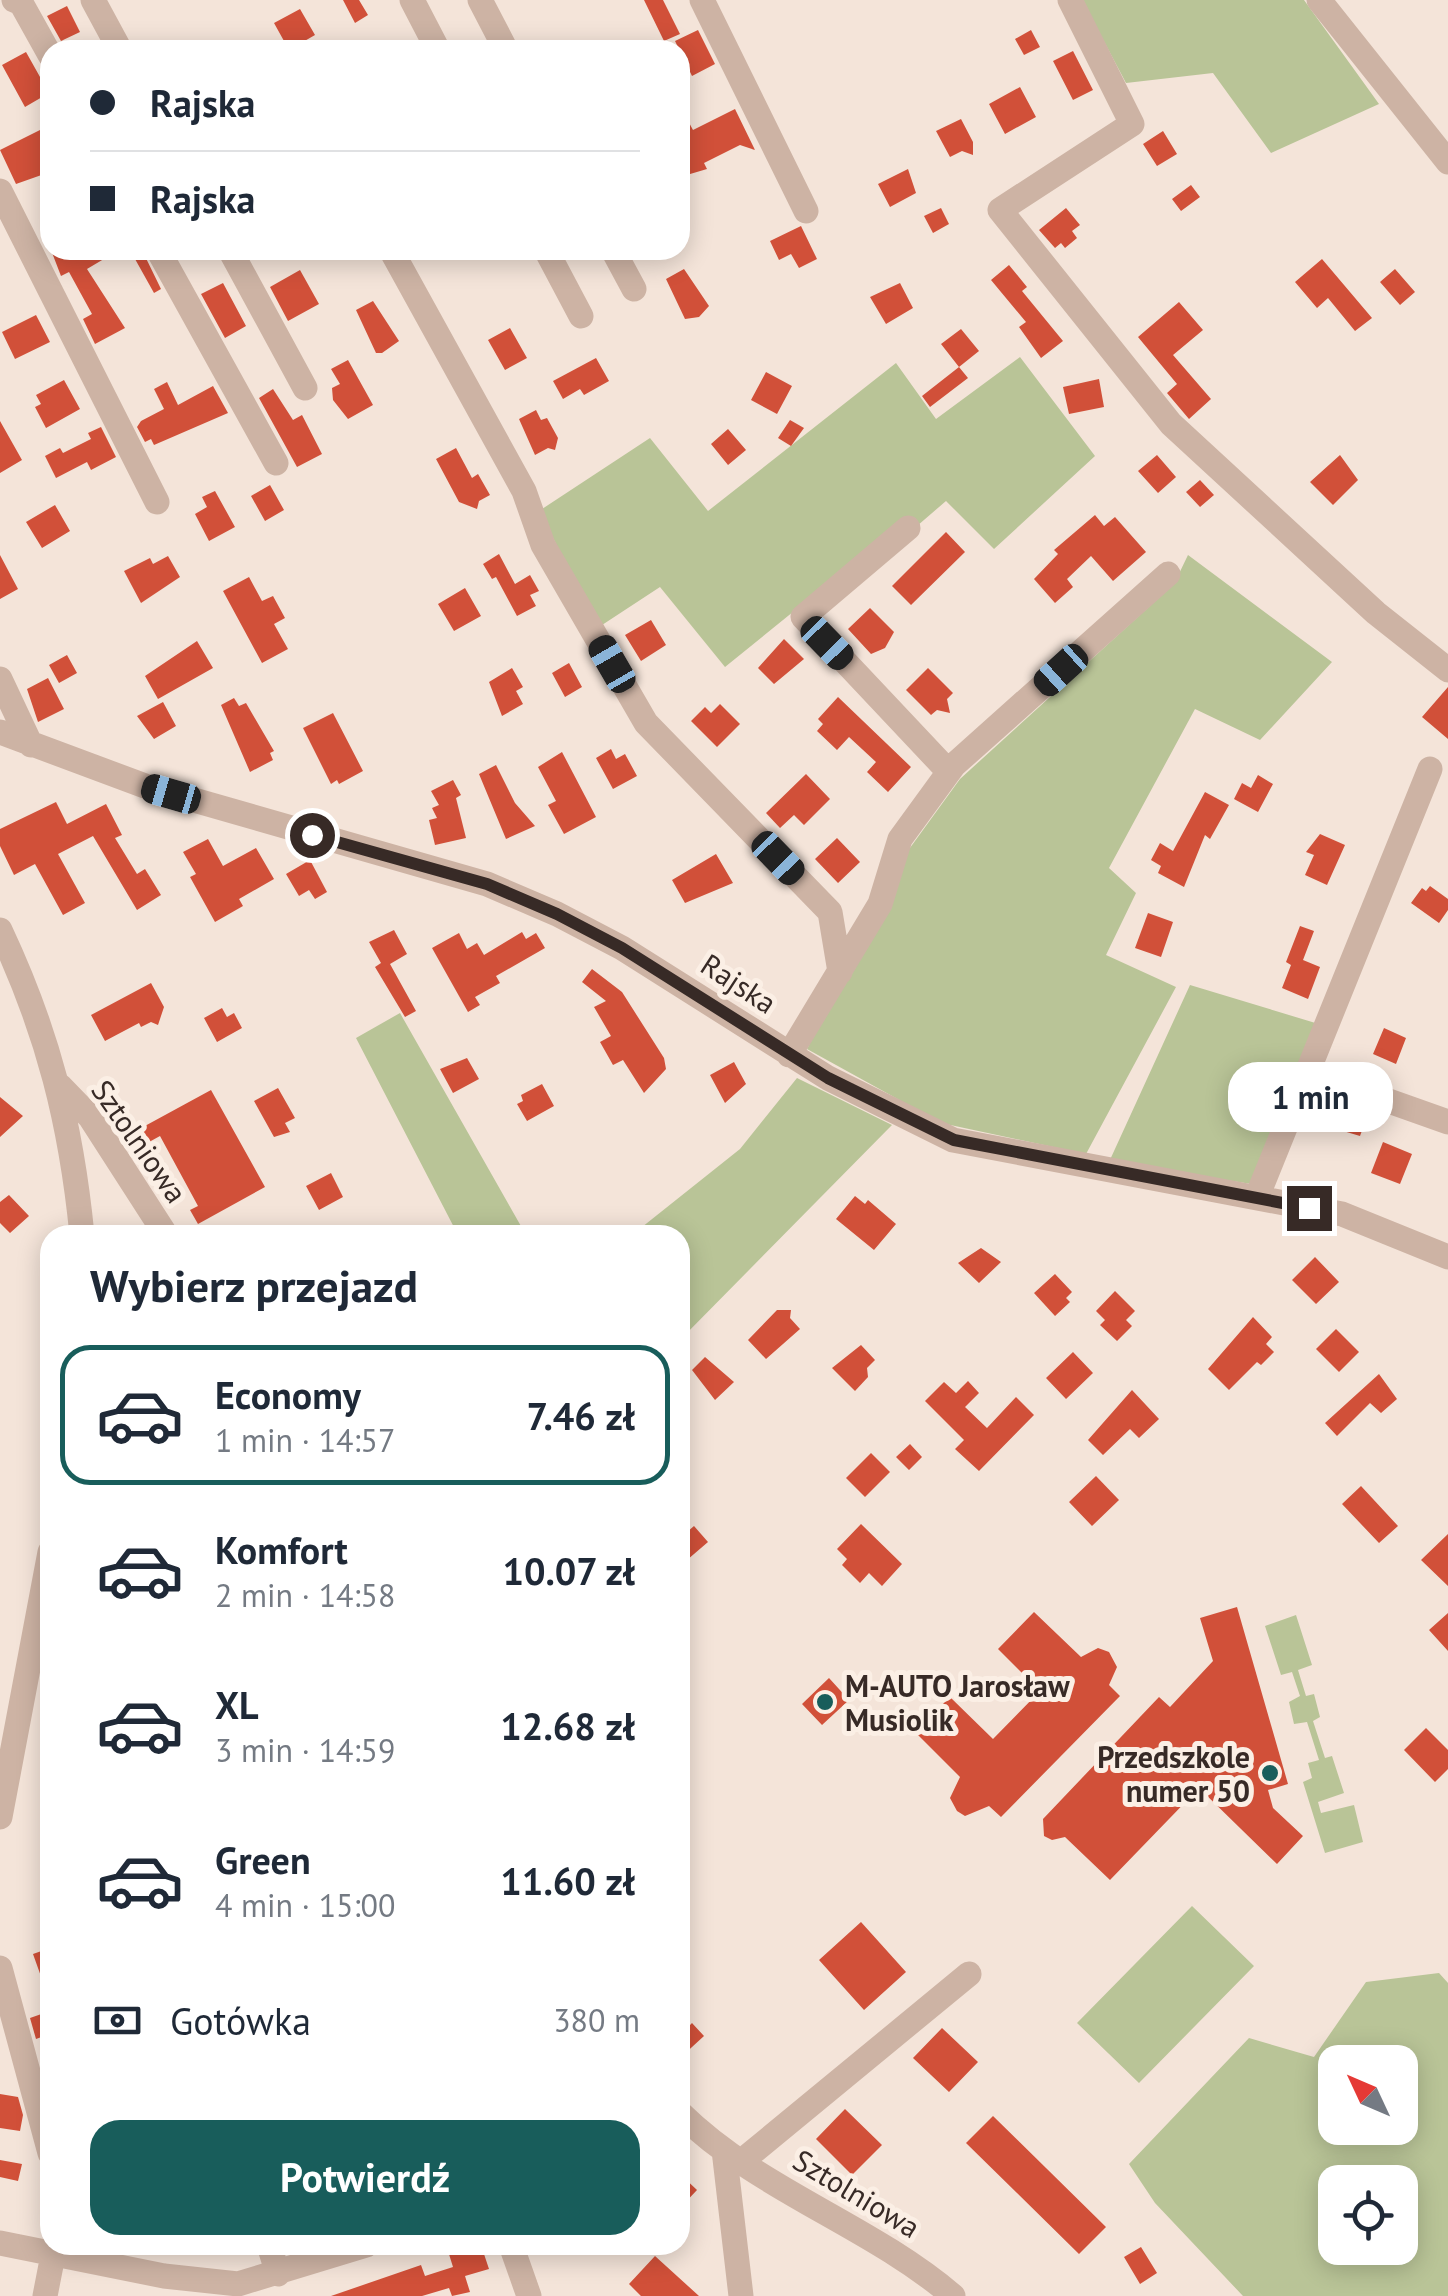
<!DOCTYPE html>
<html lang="pl">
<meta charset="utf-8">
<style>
:root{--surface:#fff;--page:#f2f2f3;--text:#1f2937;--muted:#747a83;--line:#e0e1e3;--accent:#185d5b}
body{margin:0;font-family:"PT Sans",sans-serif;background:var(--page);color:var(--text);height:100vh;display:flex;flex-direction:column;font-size:38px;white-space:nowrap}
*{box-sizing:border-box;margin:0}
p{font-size:32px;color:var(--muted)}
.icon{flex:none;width:55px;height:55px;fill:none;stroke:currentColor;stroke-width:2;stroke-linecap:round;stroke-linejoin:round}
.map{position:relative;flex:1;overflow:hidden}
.sheet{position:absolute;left:40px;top:1225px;width:650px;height:1030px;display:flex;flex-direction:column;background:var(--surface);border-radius:30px;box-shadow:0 5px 25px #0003}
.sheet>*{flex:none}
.banner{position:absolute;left:40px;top:40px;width:650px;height:220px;border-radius:30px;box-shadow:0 5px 25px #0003;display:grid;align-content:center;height:220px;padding:0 50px;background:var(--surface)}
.needle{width:65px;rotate:314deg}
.controls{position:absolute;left:1318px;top:2045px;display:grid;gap:20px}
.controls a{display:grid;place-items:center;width:100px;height:100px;border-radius:20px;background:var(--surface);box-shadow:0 5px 25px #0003;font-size:50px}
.end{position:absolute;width:45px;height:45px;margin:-22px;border:12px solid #372a26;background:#fff;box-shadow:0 0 0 5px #fff}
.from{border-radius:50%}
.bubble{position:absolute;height:70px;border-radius:30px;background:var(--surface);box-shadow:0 5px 25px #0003;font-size:32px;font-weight:600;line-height:70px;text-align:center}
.car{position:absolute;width:30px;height:60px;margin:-30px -15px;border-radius:12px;box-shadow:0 0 8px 2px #0007;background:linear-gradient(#222 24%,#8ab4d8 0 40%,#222 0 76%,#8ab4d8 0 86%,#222 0)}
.banner b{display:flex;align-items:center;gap:35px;height:95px;font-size:38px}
.banner b+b{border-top:2px solid var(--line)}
.banner i{width:25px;height:25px;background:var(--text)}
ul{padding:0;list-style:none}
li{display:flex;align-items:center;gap:30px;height:140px;margin:0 20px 15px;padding:0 30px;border:5px solid transparent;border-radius:30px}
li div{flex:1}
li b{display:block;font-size:38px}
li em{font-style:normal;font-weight:600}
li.active{border-color:var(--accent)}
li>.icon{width:90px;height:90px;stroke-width:1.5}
h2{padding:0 50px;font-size:45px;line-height:120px}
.pay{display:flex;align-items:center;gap:25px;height:110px;padding:0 50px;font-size:38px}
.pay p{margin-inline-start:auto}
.cta{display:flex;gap:20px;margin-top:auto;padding:20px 50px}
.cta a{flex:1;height:115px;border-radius:30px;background:var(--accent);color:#fff;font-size:40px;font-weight:600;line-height:115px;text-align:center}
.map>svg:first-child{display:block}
</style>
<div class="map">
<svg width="1448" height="2296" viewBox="0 0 1448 2296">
<rect width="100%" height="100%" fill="#f4e4d9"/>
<path fill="#b9c497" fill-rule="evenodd" d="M 1082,0 L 1304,0 L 1379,104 L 1271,153 L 1213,73 L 1126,83 Z
M 1020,357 L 1095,456 L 994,549 L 946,501 L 917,526 L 909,518 L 725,667 L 660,587 L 599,627 L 539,511 L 650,438 L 708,511 L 896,363 L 936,419 Z
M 1188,555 L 1332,662 L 1260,740 L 1195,709 L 1109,868 L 1136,893 L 1106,955 L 1176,987 L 1086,1154 L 941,1123 L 807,1049 L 907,852 L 960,779 L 1174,584 Z
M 1190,985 L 1322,1025 L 1258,1185 L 1109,1162 Z
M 400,1013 L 526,1235 L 458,1235 L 356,1038 Z
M 797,1078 L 892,1125 L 680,1340 L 680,1235 L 632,1235 L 740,1149 Z
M 1296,1615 L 1312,1665 L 1298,1670 L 1306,1696 L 1314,1694 L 1320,1717 L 1313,1721 L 1325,1758 L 1332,1756 L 1344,1793 L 1318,1802 L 1321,1813 L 1354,1805 L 1363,1842 L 1325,1853 L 1303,1782 L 1312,1778 L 1308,1763 L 1319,1760 L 1307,1722 L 1294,1724 L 1289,1702 L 1300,1696 L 1292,1672 L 1281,1675 L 1265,1626 Z
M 1192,1906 L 1254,1966 L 1139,2083 L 1077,2023 Z
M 1439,1973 L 1448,1983 L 1448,2296 L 1243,2296 L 1155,2203 L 1129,2164 L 1249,2038 L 1314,2057 L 1366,1982 ZM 1400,2062 L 1400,2128 L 1335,2128 L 1335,2062 ZM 1335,2182 L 1400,2182 L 1400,2248 L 1335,2248 Z"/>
<path fill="#d15039" d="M 343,0 L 359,0 L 368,15 L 355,23 Z
M 644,0 L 663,0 L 680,34 L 664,41 Z
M 67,6 L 80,32 L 61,41 L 47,16 Z
M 300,9 L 315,35 L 289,50 L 274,23 Z
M 698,30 L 715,64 L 692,76 L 675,41 Z
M 1031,30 L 1040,47 L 1024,55 L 1015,39 Z
M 1073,51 L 1093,90 L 1073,100 L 1053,61 Z
M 26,52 L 49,93 L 25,107 L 2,65 Z
M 1020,87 L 1036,117 L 1005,134 L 989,104 Z
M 680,106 L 693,130 L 735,109 L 755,150 L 740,145 L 704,163 L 707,169 L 680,177 Z
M 961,119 L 973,142 L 973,155 L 962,151 L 950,157 L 936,131 Z
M 42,129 L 50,143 L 50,172 L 16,184 L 0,150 Z
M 1163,131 L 1177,154 L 1157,166 L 1143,144 Z
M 908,169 L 916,193 L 890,207 L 878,184 Z
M 1191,185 L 1200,197 L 1181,211 L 1172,199 Z
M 941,208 L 949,224 L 933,233 L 924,216 Z
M 1066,208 L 1080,225 L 1072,231 L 1077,238 L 1065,248 L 1061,243 L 1055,248 L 1039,230 Z
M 801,226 L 817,259 L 799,268 L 791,254 L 779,260 L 770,241 Z
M 51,250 L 119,250 L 87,269 L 125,328 L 95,344 L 83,319 L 92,314 L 69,272 L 61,276 Z
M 130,250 L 142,250 L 161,289 L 154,293 Z
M 1322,259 L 1372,318 L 1355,331 L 1328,298 L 1317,308 L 1295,282 Z
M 1009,265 L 1027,287 L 1022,291 L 1063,341 L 1041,358 L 1019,327 L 1026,322 L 991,280 Z
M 684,269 L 709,306 L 699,317 L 685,319 L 666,279 Z
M 1395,269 L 1415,292 L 1400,305 L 1380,282 Z
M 300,270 L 319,304 L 288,321 L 270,287 Z
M 223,283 L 246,326 L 225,338 L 201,294 Z
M 900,283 L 913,308 L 886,324 L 870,297 Z
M 373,301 L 399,341 L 382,353 L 376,353 L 356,310 Z
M 1179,302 L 1203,330 L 1173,355 L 1211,399 L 1189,419 L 1167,393 L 1177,384 L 1138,337 Z
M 36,315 L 50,342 L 15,359 L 2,332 Z
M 510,328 L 527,358 L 505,370 L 488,340 Z
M 961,329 L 979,351 L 959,367 L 968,378 L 930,407 L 922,396 L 959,367 L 941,344 Z
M 596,358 L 609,381 L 584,395 L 580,389 L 563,399 L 553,381 Z
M 348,360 L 373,405 L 348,419 L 333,400 L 332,388 L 340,384 L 331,369 Z
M 766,372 L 792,386 L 777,414 L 751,400 Z
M 1099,379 L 1104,407 L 1069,414 L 1063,387 Z
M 64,380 L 80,409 L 46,428 L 35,407 L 41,404 L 36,395 Z
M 167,382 L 178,405 L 213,386 L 228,413 L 154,445 L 151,439 L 145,442 L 137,427 L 141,421 L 164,409 L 154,389 Z
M 273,389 L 293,420 L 302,415 L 322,454 L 297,467 L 259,398 Z
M 536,410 L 541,420 L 547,418 L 558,438 L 555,450 L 548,448 L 535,455 L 519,419 Z
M 790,420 L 804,428 L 791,446 L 778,438 Z
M 0,421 L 22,460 L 0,473 Z
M 101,427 L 116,457 L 91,470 L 87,462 L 56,478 L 45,456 L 60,448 L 63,453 L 91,439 L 88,433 Z
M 728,429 L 746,450 L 728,465 L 711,444 Z
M 456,448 L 472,478 L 478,474 L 490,495 L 479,501 L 477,509 L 459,502 L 436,459 Z
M 1157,455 L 1176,477 L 1158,493 L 1138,471 Z
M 1340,455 L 1358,480 L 1333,505 L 1310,482 Z
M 1200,480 L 1214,495 L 1200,507 L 1186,492 Z
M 270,485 L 284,510 L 265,521 L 251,496 Z
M 215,491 L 235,527 L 209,541 L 195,514 L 207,507 L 202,497 Z
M 55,505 L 70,531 L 42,548 L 26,522 Z
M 1095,515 L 1104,526 L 1115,517 L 1146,552 L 1113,581 L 1091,556 L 1067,579 L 1073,587 L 1055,603 L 1034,579 L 1058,554 L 1054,550 Z
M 946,532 L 965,552 L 911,605 L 892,586 Z
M 499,554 L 515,584 L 530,575 L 539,591 L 530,595 L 536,606 L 517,616 L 496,577 L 492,579 L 483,564 Z
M 0,555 L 18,589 L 0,599 Z
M 168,556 L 180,577 L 141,603 L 124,571 L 150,558 L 153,564 Z
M 249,577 L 262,601 L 273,596 L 285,618 L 274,624 L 288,649 L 262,663 L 223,591 Z
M 465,588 L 481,616 L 454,631 L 438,604 Z
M 870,608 L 894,632 L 885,648 L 871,654 L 848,629 Z
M 651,620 L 666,645 L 641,661 L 625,635 Z
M 784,639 L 804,659 L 774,684 L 758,668 Z
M 197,641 L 213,668 L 158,699 L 145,676 Z
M 67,655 L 77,673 L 59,683 L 49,665 Z
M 569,663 L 582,687 L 565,697 L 552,673 Z
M 512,668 L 523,687 L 516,691 L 523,704 L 502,716 L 489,682 Z
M 928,668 L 953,693 L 947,699 L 950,713 L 937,710 L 931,715 L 906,690 Z
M 48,678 L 64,709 L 38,722 L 27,689 Z
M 1448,687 L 1448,739 L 1422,717 Z
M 838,697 L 911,767 L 888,792 L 867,772 L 876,762 L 849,737 L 837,750 L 817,731 L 823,724 L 818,719 Z
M 234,698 L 239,706 L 246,703 L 274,751 L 270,753 L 273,760 L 250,772 L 221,705 Z
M 163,702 L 176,726 L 154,739 L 137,716 Z
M 720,704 L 740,724 L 717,747 L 691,721 L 705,707 L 711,713 Z
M 333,713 L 363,771 L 339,784 L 337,780 L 331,784 L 303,728 Z
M 611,749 L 616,759 L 625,754 L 637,776 L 613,789 L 596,758 Z
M 562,752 L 596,817 L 564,834 L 548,805 L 556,801 L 538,767 Z
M 496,765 L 515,803 L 535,826 L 506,839 L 479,774 Z
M 806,774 L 830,799 L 804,825 L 794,815 L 780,828 L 766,813 Z
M 1258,775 L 1273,784 L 1258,812 L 1234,799 L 1242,783 L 1251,788 Z
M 453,780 L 461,795 L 456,798 L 466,838 L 435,845 L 429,820 L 437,818 L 432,808 L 439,805 L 431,791 Z
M 1205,792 L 1229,805 L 1210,839 L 1205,835 L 1184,887 L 1158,873 L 1161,866 L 1151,860 L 1160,843 L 1173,851 Z
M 56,802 L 67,824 L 106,804 L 122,835 L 115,838 L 137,874 L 145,869 L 161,895 L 137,910 L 93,836 L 58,854 L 85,903 L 63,915 L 35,864 L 14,875 L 0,846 L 0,829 Z
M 1320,834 L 1345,845 L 1327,885 L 1305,875 L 1314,855 L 1306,852 Z
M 837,838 L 860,862 L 838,883 L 815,859 Z
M 208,839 L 223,866 L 256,848 L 274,879 L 239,899 L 243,906 L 215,922 L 190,877 L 196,874 L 183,852 Z
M 716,854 L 733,883 L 685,903 L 672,880 Z
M 310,860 L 327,892 L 315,899 L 309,890 L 299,896 L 286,874 Z
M 1430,886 L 1448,899 L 1448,910 L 1439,923 L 1411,903 L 1422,888 L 1426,891 Z
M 1148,913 L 1173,922 L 1161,957 L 1135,948 Z
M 1300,926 L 1314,931 L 1303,960 L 1320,967 L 1308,999 L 1282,988 L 1291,965 L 1286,962 Z
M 394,930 L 407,954 L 390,964 L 416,1011 L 405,1017 L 375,967 L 381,963 L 369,942 Z
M 522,932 L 526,939 L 536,933 L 545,948 L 496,976 L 500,983 L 475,997 L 480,1005 L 468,1012 L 432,948 L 459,933 L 467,949 L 477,943 L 484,955 Z
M 592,969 L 622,992 L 664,1058 L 666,1069 L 644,1093 L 623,1060 L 613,1065 L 600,1042 L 611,1036 L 594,1007 L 606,1001 L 582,982 Z
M 151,983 L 164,1007 L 158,1025 L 151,1022 L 141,1027 L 139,1023 L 105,1041 L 91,1015 Z
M 222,1008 L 227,1017 L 234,1013 L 242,1028 L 217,1042 L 204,1018 Z
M 1384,1028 L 1406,1038 L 1396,1064 L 1373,1054 Z
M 467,1058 L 479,1079 L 453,1093 L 440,1069 Z
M 734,1062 L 746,1084 L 725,1103 L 710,1075 Z
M 542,1084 L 554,1106 L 527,1121 L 517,1104 L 523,1101 L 521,1095 Z
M 278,1088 L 295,1118 L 285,1123 L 290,1132 L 274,1137 L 254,1101 Z
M 211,1090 L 265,1187 L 198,1224 L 190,1210 L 198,1206 L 160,1136 L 140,1147 L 132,1133 Z
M 0,1097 L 23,1116 L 0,1137 Z
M 1333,1100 L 1368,1114 L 1360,1136 L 1323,1125 Z
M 1383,1142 L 1412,1154 L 1400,1184 L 1371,1173 Z
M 331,1173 L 343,1197 L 319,1210 L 306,1186 Z
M 9,1195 L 29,1216 L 10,1233 L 0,1223 L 0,1202 Z
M 855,1196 L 865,1204 L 868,1200 L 896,1224 L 874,1250 L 836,1219 Z
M 981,1248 L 1001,1262 L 979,1283 L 958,1263 Z
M 1315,1257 L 1339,1282 L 1316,1304 L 1292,1280 Z
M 1055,1274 L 1072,1292 L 1066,1298 L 1070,1302 L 1055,1316 L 1034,1293 Z
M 1115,1291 L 1135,1311 L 1126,1320 L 1132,1326 L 1117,1341 L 1100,1325 L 1105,1320 L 1096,1311 Z
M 777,1310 L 791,1310 L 790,1318 L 800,1329 L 766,1359 L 748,1340 Z
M 1253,1317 L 1272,1337 L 1266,1344 L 1274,1352 L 1261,1365 L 1257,1362 L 1229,1390 L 1208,1369 Z
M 1336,1329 L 1359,1352 L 1339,1372 L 1316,1349 Z
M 861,1345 L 875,1360 L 867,1368 L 868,1377 L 855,1391 L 832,1368 Z
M 1073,1352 L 1093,1373 L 1066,1399 L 1046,1378 Z
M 705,1357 L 734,1382 L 715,1400 L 692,1370 Z
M 1379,1374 L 1397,1399 L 1381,1413 L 1370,1403 L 1337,1436 L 1325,1423 Z
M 968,1381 L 979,1393 L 965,1407 L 987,1428 L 1016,1397 L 1034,1415 L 979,1471 L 955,1449 L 964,1440 L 925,1401 L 944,1382 L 956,1393 Z
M 1132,1390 L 1159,1419 L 1139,1438 L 1130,1429 L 1103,1455 L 1088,1440 Z
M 910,1444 L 922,1457 L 909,1470 L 896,1457 Z
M 871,1453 L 890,1472 L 865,1497 L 846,1478 Z
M 1096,1476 L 1119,1500 L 1092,1526 L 1069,1502 Z
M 1361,1486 L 1398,1526 L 1379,1543 L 1342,1504 Z
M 861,1524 L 902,1564 L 882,1586 L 869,1573 L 860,1583 L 842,1565 L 847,1559 L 837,1549 Z
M 694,1526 L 708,1542 L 680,1566 L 680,1538 Z
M 1448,1534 L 1448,1586 L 1421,1560 Z
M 1237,1607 L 1288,1784 L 1268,1790 L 1273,1808 L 1303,1836 L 1277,1864 L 1199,1788 L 1110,1880 L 1065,1837 L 1052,1840 L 1044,1836 L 1043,1819 L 1159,1697 L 1170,1707 L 1213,1661 L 1200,1618 Z
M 1034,1612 L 1081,1657 L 1098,1648 L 1109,1652 L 1117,1667 L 1109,1685 L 1120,1696 L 1001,1817 L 989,1806 L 965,1816 L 957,1811 L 950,1798 L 960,1777 L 915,1732 L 950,1697 L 993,1739 L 1040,1691 L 998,1649 Z
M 1448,1613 L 1448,1651 L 1429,1630 Z
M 829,1678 L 849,1700 L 822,1725 L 802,1704 Z
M 1426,1728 L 1448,1750 L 1448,1769 L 1435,1782 L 1404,1750 Z
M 861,1922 L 906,1972 L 864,2010 L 819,1960 Z
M 50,1948 L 50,1995 L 48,1996 L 33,1954 Z
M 50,2011 L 50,2034 L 36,2039 L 30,2018 Z
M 692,2023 L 704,2036 L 680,2058 L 680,2035 Z
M 942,2028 L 978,2062 L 949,2092 L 913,2058 Z
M 0,2094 L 18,2097 L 23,2115 L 20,2131 L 0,2128 Z
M 845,2109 L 882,2145 L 852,2175 L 816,2139 Z
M 993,2116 L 1106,2227 L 1079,2254 L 966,2143 Z
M 0,2160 L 22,2164 L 18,2181 L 0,2177 Z
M 680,2174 L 697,2190 L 680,2208 Z
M 468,2245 L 481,2245 L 489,2269 L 465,2276 L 470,2292 L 452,2296 L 449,2288 L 422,2296 L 331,2296 L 421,2265 L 425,2276 L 453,2267 L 448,2251 Z
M 1141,2247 L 1157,2273 L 1140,2284 L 1124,2257 Z
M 655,2256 L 699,2296 L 641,2296 L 629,2284 Z"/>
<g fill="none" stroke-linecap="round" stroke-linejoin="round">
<path stroke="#cdb3a4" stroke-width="25" d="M 14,0 L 21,3 L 50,55
M 93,0 L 120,50
M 412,0 L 438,50
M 480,0 L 506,50
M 702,0 L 806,211
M 1070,0 L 1132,124 L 1000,210 L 1171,424 L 1376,613 L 1448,670
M 1319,0 L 1448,162
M 0,191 L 157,502
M 158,250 L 276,463
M 230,250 L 305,388
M 391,250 L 524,491 L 543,545 L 646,723 L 830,912 L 840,972
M 546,250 L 581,316
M 613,250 L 634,289
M 908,528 L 803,617 L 949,772
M 0,679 L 31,745
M 0,732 L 145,786 L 487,884 L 557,914 L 622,948 L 828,1078 L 953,1140 L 1342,1214 L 1448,1257
M 0,930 C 48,1032 71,1123 82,1235
M 789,1055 L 880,904 L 900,839 L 954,765 L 1168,574
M 1307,1072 L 1448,1122
M 60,1086 L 90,1117 L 166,1235
M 1257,1197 L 1430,769
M 0,1817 L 50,1552
M 0,1968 L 50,2153
M 680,2113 C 758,2190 870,2225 953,2296
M 724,2150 L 741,2296
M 742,2161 L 969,1974
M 0,2243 L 164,2276 L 238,2284 L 366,2245
M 269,2245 L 278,2274
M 511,2245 L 529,2296
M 45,2296 L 53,2255"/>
</g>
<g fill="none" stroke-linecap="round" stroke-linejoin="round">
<path stroke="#372a26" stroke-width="12" d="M 312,835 L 487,884 L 557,914 L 622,948 L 828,1078 L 954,1140 L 1309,1208"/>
</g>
<g fill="#185d5b" stroke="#fbefe5" stroke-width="4">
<circle cx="825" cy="1702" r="10"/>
<circle cx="1270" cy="1773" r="10"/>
</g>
<g text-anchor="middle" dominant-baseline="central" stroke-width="10" stroke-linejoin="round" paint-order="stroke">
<g font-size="30" fill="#372a26" stroke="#fbefe5">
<text transform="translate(739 983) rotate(33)">Rajska</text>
<text transform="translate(140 1141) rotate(55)">Sztolniowa</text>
<text transform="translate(857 2193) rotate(31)">Sztolniowa</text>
</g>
<g font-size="30" font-weight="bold" fill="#372a26" stroke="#fbefe5" text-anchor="start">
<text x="845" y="1685">M-AUTO Jarosław<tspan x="845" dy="34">Musiolik</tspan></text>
<text x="1250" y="1756" text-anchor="end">Przedszkole<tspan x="1250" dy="34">numer 50</tspan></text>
</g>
</g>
</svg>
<div class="controls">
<a><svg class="needle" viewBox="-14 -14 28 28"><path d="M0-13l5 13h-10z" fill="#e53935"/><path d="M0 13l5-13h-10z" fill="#747a83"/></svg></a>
<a><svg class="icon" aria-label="locate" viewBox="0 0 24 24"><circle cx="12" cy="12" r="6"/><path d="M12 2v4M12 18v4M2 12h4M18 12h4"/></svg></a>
</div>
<i class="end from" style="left:312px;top:835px"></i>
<i class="end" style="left:1309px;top:1208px"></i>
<div class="bubble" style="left:1228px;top:1062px;width:165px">1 min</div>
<i class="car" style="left:827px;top:643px;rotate:136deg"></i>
<i class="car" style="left:612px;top:664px;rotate:330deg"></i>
<i class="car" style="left:1061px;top:670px;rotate:228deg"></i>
<i class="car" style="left:171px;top:794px;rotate:286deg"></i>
<i class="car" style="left:778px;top:858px;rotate:136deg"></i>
<div class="banner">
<b><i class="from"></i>Rajska</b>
<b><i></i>Rajska</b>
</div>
<section class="sheet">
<h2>Wybierz przejazd</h2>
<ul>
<li class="active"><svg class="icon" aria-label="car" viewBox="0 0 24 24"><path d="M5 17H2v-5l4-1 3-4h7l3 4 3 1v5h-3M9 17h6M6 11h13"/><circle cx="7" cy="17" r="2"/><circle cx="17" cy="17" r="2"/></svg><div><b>Economy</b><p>1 min · 14:57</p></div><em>7.46 zł</em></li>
<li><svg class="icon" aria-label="car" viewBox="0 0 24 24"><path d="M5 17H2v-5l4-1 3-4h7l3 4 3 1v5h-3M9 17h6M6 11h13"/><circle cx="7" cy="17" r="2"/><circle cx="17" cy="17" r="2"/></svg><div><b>Komfort</b><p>2 min · 14:58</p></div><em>10.07 zł</em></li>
<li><svg class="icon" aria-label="car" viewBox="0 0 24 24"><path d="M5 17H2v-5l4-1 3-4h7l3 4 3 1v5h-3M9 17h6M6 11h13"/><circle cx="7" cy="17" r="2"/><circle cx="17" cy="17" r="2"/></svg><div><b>XL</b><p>3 min · 14:59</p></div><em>12.68 zł</em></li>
<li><svg class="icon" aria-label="car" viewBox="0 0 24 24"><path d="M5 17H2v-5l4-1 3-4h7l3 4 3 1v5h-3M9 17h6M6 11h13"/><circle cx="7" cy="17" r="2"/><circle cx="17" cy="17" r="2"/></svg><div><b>Green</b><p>4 min · 15:00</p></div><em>11.60 zł</em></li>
</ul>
<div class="pay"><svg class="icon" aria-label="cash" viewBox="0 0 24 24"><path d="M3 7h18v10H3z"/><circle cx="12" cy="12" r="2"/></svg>Gotówka<p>380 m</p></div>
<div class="cta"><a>Potwierdź</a></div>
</section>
</div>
